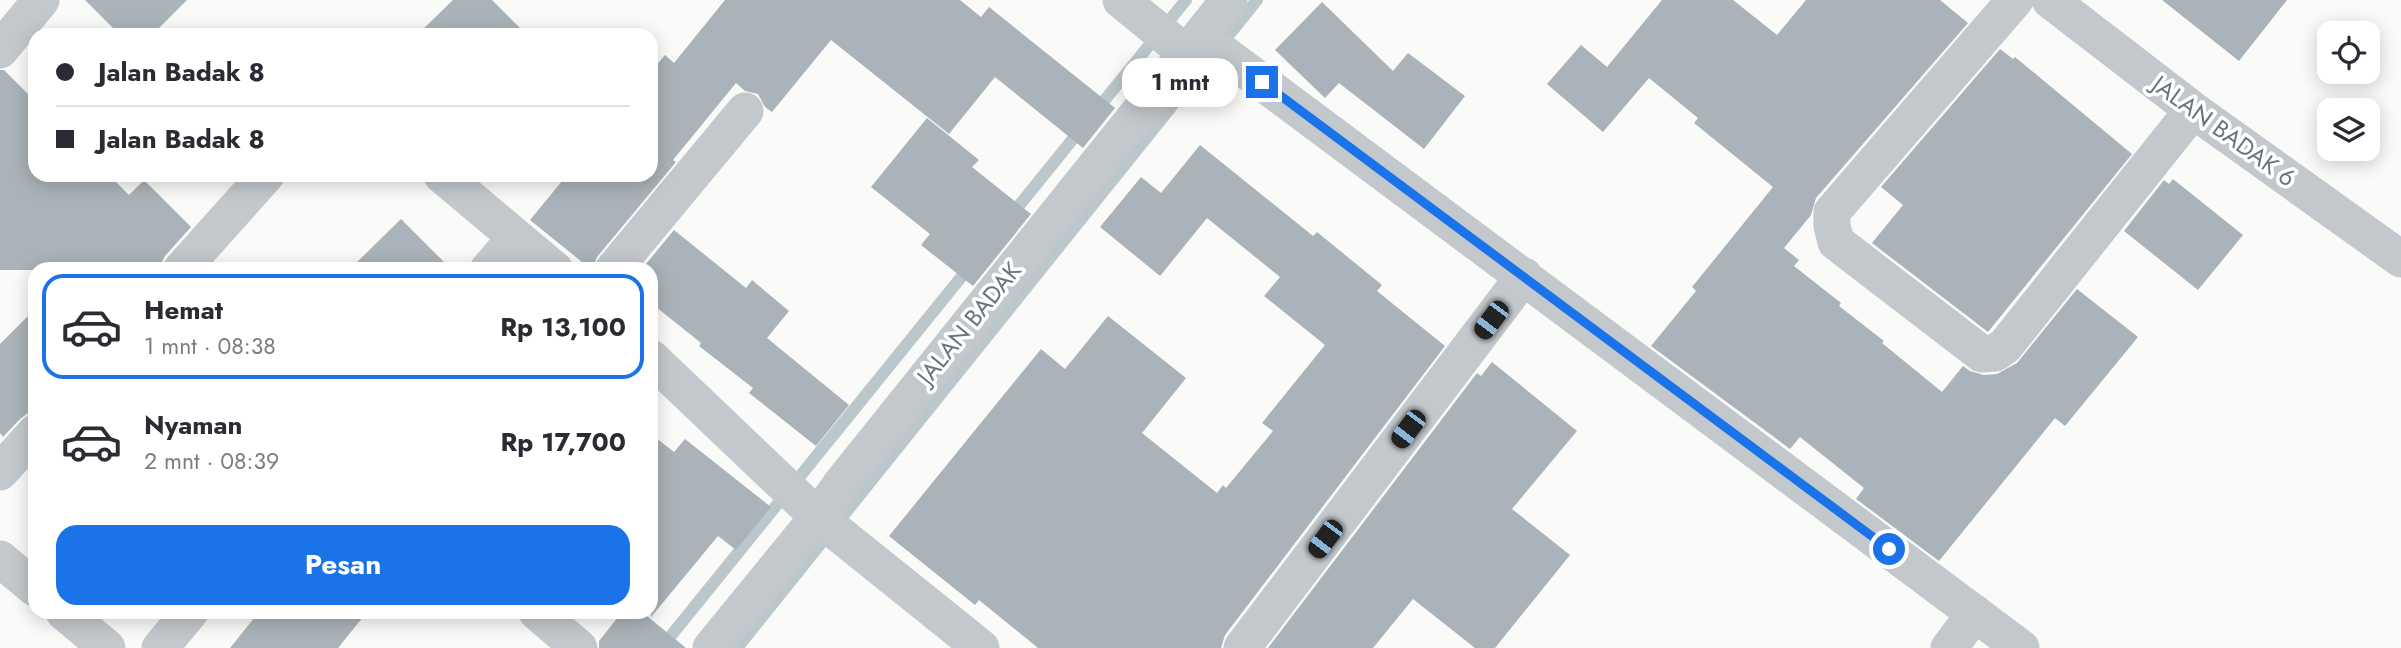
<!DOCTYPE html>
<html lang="id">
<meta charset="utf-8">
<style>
:root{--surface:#fff;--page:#f2f2f3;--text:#2b2b33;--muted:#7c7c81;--line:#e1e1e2;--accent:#1a73e8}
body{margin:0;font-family:Jost,sans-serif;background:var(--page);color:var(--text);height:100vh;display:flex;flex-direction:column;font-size:26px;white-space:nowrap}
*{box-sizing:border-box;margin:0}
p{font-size:23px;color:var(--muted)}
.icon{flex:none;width:38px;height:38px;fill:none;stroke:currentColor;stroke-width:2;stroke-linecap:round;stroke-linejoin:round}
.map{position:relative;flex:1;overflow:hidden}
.sheet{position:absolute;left:28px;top:262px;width:630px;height:357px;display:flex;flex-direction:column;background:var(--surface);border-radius:21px;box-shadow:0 4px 18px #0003}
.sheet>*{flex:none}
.hud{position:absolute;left:28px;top:28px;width:630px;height:154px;border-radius:21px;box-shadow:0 4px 18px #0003;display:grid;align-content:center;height:154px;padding:0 28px;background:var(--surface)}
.fabs{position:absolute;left:2317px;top:21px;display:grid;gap:14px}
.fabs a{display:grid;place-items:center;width:63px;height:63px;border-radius:14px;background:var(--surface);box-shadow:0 4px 18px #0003;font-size:35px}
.end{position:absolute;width:32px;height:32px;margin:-16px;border:9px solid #1a73e8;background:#fff;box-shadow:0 0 0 4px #fff}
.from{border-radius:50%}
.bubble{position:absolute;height:49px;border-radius:21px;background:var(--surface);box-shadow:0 4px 18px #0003;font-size:23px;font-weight:700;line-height:49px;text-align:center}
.car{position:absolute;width:21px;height:42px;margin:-21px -10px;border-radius:9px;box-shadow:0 0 5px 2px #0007;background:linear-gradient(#222 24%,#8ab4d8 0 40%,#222 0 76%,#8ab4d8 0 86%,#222 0)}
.hud b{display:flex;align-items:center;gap:24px;height:66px;font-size:26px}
.hud b+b{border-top:2px solid var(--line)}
.hud i{width:18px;height:18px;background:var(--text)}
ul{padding:12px 0 0;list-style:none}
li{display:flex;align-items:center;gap:21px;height:105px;margin:0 14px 10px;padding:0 14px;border:4px solid transparent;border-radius:21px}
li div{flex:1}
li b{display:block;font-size:26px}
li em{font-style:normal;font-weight:700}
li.current{border-color:var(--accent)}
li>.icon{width:63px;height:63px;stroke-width:1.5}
.action{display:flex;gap:14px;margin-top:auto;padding:14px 28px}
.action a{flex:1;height:80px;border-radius:21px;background:var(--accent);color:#fff;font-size:28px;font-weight:700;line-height:80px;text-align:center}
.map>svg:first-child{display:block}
</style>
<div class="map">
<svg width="2401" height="648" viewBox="0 0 2401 648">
<rect width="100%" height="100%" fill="#fafaf8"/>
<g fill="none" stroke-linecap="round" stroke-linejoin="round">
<path stroke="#bbc7cb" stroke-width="12" d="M 1095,112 L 1186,0
M 1009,218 L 1081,129
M 661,648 L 971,265
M 737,648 L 1257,0"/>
</g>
<path fill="#aab3b9" d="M 85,0 L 187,0 L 152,35 L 120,35 Z
M 453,0 L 492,0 L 527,35 L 417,35 Z
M 725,0 L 960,0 L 981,17 L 989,7 L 1115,108 L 1083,148 L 995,77 L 949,134 L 831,40 L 772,112 L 765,107 L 758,94 L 745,91 L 736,83 L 673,160 L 676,162 L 597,257 L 592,270 L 530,220 L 567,175 L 651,175 L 651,72 L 665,55 L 674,63 Z
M 1662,0 L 1733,0 L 1777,35 L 1806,0 L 1940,0 L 1968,23 L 1816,198 L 1811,215 L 1784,248 L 1799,260 L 1794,266 L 1841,303 L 1839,306 L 1884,341 L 1882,343 L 1942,392 L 1963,366 L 1970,371 L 1984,375 L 1997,374 L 2017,363 L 2077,289 L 2138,337 L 2065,426 L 2055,418 L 1939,561 L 1856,499 L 1864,488 L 1800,437 L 1790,449 L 1651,346 L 1696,291 L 1692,287 L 1773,187 L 1694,123 L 1698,118 L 1649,78 L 1603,132 L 1547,84 L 1581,45 L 1607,67 Z
M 2162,0 L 2287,0 L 2239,61 Z
M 1322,2 L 1393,71 L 1408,53 L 1465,96 L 1424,149 L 1339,83 L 1325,98 L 1275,50 Z
M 2000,49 L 2013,59 L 2015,57 L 2132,154 L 1988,332 L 1872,243 L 1903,205 L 1881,187 Z
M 0,70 L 4,70 L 35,101 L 35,175 L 109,175 L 129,195 L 144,180 L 191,227 L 165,256 L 157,270 L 0,270 Z
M 927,118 L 979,160 L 972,167 L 1031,214 L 973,286 L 921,245 L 930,234 L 871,187 Z
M 1200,145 L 1313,236 L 1317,232 L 1382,285 L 1377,291 L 1445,346 L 1225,635 L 1221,648 L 1038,648 L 979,600 L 975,605 L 889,536 L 1041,349 L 1065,369 L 1108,316 L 1186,378 L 1142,433 L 1217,493 L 1223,485 L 1226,488 L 1273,431 L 1262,423 L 1325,345 L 1264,296 L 1280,277 L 1207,218 L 1160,276 L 1100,227 L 1141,177 L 1161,193 Z
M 2173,179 L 2243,235 L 2198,290 L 2124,231 L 2164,180 L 2169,184 Z
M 401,219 L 452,270 L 349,270 Z
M 674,230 L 746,288 L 752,280 L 789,311 L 767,338 L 849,405 L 816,446 L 749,393 L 753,388 L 699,346 L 701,343 L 651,303 L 651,270 L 641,270 Z
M 35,309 L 35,413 L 28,413 L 20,419 L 3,437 L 0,433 L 0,344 Z
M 1492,362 L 1577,431 L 1512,509 L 1570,555 L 1495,648 L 1475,648 L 1413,599 L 1373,648 L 1268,648 L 1477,373 L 1481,376 Z
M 651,434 L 674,452 L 685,439 L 771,507 L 736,550 L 718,536 L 651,617 Z
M 259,612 L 367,612 L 338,648 L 230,648 Z
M 622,612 L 642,612 L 686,648 L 599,648 L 599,641 Z"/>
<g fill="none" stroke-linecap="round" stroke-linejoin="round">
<path stroke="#c3c8cc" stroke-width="37" d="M 1121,0 L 1186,53
M 2015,0 L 1832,212 L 1832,226 L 1836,242 L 1982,354 L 1995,353 L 2005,346 L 2193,110
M 2050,0 L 2193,110 L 2401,259
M 1200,36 L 2021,648
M 0,50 L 41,0
M 442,175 L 555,270
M 181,270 L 266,175
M 488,270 L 516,237
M 613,270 L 745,111
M 651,358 L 818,517 L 981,648
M 0,472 L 35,433
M 0,559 L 35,588
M 64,612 L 107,648
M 537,612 L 579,648
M 160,648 L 190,612
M 711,648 L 818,517 L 841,484 L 1229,0
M 1242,648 L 1524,276
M 1949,648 L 1975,613"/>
</g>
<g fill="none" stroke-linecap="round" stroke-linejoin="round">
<path stroke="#1a73e8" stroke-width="9" d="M 1262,82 L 1889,549"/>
</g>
<g text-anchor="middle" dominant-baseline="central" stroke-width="7" stroke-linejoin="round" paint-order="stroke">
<g font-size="24" fill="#657683" stroke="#fff">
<text transform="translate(2224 131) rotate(36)">JALAN BADAK 6</text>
<text transform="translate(969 323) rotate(-51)">JALAN BADAK</text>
</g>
</g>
</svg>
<div class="fabs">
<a><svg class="icon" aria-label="locate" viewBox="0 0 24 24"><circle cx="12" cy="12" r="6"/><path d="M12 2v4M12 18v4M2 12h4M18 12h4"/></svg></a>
<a><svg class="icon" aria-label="layers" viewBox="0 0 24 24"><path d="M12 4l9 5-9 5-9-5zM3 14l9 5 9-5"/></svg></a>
</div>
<i class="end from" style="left:1889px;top:549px"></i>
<i class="end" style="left:1262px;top:82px"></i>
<div class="bubble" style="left:1122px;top:58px;width:116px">1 mnt</div>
<i class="car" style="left:1491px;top:320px;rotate:217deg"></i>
<i class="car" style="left:1408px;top:429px;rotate:217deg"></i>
<i class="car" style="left:1325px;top:539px;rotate:217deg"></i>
<div class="hud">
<b><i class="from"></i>Jalan Badak 8</b>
<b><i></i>Jalan Badak 8</b>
</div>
<section class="sheet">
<ul>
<li class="current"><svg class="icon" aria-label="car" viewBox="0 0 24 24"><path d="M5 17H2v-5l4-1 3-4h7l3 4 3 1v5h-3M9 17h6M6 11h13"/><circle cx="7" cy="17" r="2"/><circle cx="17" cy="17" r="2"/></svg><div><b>Hemat</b><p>1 mnt · 08:38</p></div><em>Rp 13,100</em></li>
<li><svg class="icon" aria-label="car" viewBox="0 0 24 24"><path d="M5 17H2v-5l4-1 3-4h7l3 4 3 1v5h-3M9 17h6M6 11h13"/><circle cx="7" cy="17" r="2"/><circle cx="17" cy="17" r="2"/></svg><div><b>Nyaman</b><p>2 mnt · 08:39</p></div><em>Rp 17,700</em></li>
</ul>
<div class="action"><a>Pesan</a></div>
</section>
</div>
